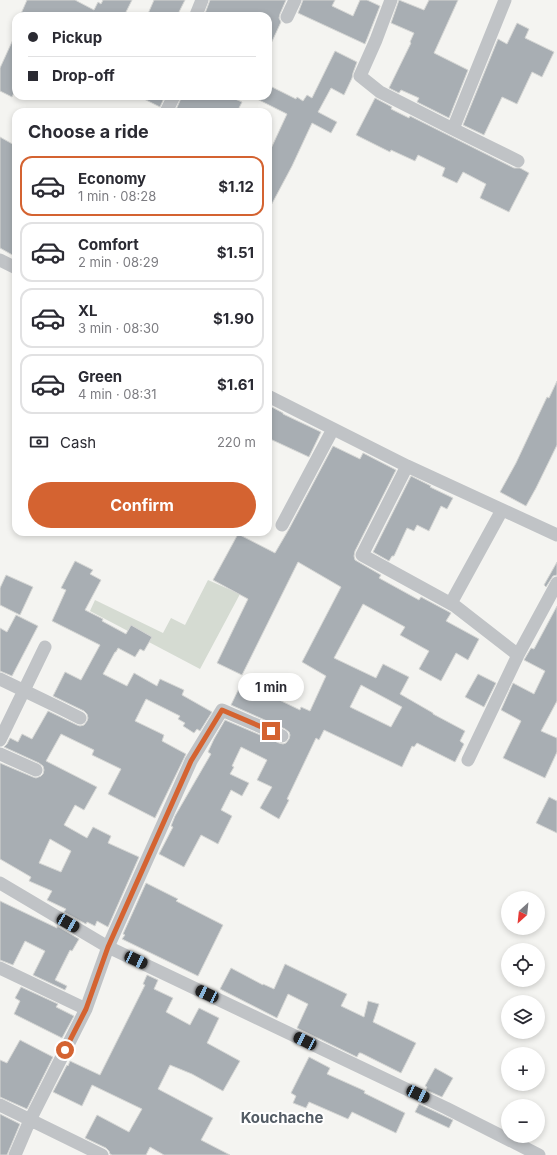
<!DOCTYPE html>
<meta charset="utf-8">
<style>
:root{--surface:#fff;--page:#f2f2f3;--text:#2b2b33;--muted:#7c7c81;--line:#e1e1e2;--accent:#d46331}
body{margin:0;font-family:Inter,sans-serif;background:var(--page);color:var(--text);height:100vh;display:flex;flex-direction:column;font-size:15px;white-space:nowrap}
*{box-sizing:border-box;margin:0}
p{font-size:13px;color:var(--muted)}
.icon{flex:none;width:22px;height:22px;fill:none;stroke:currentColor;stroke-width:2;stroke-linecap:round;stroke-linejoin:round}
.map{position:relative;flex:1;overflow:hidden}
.side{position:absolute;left:12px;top:108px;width:260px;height:428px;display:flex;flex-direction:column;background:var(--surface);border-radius:12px;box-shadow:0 2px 6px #0003}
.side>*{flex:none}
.hud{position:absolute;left:12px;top:12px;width:260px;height:88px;border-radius:12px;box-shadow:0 2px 6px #0003;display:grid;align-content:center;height:88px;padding:0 16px;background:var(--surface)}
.needle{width:26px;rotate:207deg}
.fabs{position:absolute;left:501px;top:891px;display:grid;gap:8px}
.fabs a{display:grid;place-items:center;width:44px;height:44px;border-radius:50%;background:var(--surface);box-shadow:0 2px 6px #0003;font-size:20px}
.end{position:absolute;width:18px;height:18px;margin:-9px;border:5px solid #d46331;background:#fff;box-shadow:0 0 0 2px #fff}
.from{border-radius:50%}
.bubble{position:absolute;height:28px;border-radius:14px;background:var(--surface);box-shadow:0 2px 6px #0003;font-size:13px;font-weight:700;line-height:28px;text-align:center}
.car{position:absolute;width:12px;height:24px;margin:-12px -6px;border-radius:5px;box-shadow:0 0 3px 1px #0007;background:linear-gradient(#222 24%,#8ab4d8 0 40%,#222 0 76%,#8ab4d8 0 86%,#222 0)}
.hud b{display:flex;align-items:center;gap:14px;height:38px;font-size:15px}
.hud b+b{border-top:1px solid var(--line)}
.hud i{width:10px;height:10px;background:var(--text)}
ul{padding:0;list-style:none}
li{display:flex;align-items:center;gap:12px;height:60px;margin:0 8px 6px;padding:0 8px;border:2px solid var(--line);border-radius:12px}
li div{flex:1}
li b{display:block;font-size:15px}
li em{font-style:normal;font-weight:700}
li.active{border-color:var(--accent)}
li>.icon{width:36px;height:36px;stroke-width:1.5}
h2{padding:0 16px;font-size:18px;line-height:48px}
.pay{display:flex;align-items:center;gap:10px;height:44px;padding:0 16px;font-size:15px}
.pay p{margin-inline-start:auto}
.primary-button{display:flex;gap:8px;margin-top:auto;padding:8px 16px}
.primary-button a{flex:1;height:46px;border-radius:24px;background:var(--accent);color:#fff;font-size:16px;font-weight:700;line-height:46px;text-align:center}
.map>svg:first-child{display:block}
</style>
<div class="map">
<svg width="557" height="1155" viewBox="0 0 557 1155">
<rect width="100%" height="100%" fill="#f4f4f1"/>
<path fill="#d5dbd2" d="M 208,580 L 240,594 L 200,669 L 90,611 L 95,600 L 163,633 L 171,618 L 185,625 Z"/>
<path fill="#a8aeb3" stroke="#d5d6d4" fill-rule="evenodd" d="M 27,0 L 75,0 L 94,10 L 98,2 L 101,4 L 103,0 L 132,0 L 124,16 L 20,16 Z
M 154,0 L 185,0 L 177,16 L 147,16 Z
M 210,0 L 286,0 L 280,14 L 279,18 L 281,22 L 268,50 L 268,16 L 204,16 Z
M 303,0 L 335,0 L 332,6 L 353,16 L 360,0 L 367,0 L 380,6 L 365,44 L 298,13 Z
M 399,0 L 424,10 L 429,0 L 458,0 L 434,53 L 468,70 L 449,118 L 417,102 L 419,98 L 401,90 L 399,93 L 389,88 L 411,43 L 410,42 L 414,33 L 391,23 Z
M 517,23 L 529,29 L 525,38 L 554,52 L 542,77 L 532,72 L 517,104 L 502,97 L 484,135 L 463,125 L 498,39 L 507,44 Z
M 16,33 L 16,88 L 12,97 L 0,91 L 0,68 Z
M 335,51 L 357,62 L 353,73 L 352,78 L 344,95 L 331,88 L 318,112 L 337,122 L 331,133 L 312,123 L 292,166 L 268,211 L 268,155 L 287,114 L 251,96 L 268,96 L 268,85 L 296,99 L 297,97 L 303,101 L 307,95 L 312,98 Z
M 138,96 L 165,96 L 160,107 Z
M 182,96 L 228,96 L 242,102 L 237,112 L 175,112 Z
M 375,98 L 392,107 L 391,109 L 409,118 L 410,116 L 514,168 L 520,168 L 529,173 L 509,212 L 480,198 L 486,184 L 463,172 L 457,183 L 442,176 L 445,168 L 418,155 L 415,161 L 391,150 L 390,152 L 356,135 Z
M 0,137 L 16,146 L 16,257 L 0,248 Z
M 557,381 L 557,445 L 536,488 L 526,506 L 500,492 L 516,463 L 547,397 L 549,398 Z
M 268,405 L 283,413 L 283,414 L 321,432 L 309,457 L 268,438 Z
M 333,446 L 360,459 L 363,453 L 396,470 L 355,551 L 354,556 L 355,560 L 381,575 L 379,578 L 419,600 L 421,597 L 451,613 L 446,621 L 479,639 L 468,660 L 456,653 L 441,681 L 419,669 L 429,651 L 400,635 L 405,627 L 363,604 L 334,658 L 376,678 L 383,664 L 409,677 L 400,694 L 433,713 L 433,714 L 465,731 L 460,741 L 464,744 L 455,762 L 417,743 L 414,747 L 412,746 L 402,767 L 324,730 L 319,740 L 316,738 L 287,799 L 289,800 L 279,819 L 260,808 L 272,787 L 257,780 L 267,760 L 241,747 L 232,766 L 234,767 L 230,774 L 249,783 L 242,796 L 231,790 L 221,810 L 232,816 L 218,844 L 201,835 L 184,867 L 159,854 L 173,827 L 171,826 L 175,816 L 211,754 L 208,752 L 214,739 L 225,720 L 279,743 L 283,744 L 286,743 L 289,739 L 290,735 L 289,732 L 285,729 L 231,705 L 242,682 L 300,710 L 301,707 L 310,711 L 326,676 L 302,662 L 341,587 L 298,562 L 242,675 L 217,663 L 248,599 L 213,580 L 238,534 L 275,553 L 289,529 ZM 361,685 L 402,707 L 391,727 L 350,707 Z
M 411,476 L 431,486 L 430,487 L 453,498 L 447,509 L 441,506 L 429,531 L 417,525 L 414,531 L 407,528 L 394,556 L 392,556 L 389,561 L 373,552 Z
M 75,561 L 93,570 L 90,574 L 101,580 L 85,610 L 103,619 L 102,621 L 126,634 L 131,625 L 152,637 L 144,651 L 140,649 L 135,657 L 118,648 L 116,652 L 115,652 L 103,674 L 127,686 L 134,673 L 157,686 L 160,679 L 184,690 L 182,695 L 212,712 L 200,731 L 197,729 L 194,733 L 183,726 L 185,723 L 178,719 L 180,716 L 146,699 L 135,721 L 164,735 L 162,741 L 186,754 L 155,818 L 108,794 L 121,769 L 92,755 L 94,750 L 61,734 L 46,761 L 97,787 L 84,810 L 75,805 L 64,825 L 87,838 L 93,827 L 111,836 L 108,843 L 139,857 L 108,927 L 97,921 L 95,926 L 87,922 L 86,924 L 64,912 L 66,909 L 47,900 L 52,891 L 29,881 L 31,877 L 0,859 L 0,763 L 33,777 L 36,778 L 41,776 L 43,774 L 44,770 L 43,766 L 39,763 L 4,747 L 7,744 L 10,738 L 18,742 L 22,734 L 32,739 L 48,711 L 77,725 L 80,726 L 84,725 L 87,721 L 88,718 L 87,714 L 84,711 L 53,696 L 65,672 L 81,680 L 100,645 L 52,621 L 66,590 L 61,588 ZM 50,839 L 71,851 L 61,872 L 39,863 Z
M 557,562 L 557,575 L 553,576 L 546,587 L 544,585 Z
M 6,575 L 33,587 L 20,615 L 0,605 L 0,588 Z
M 557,606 L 557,701 L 541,731 L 557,738 L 557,752 L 545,778 L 503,758 L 521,721 L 501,710 L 513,683 L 534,694 L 545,671 L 524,660 L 531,648 L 534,649 Z
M 16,615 L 38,626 L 12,676 L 0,671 L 0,628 L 7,632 Z
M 478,674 L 496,683 L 484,707 L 465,697 Z
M 549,797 L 557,801 L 557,833 L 536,823 Z
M 146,883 L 178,899 L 176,901 L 223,925 L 198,976 L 122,939 L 125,935 L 123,934 Z
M 0,901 L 57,928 L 57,926 L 79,939 L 72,951 L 70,950 L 55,980 L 67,986 L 65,990 L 33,975 L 45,951 L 25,941 L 13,965 L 0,960 Z
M 285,964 L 347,994 L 341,1006 L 364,1017 L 368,1001 L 379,1004 L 373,1022 L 416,1043 L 401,1073 L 361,1053 L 359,1053 L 357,1057 L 297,1028 L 308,1004 L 288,994 L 277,1018 L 220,989 L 231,968 L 263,985 L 263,984 L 274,989 Z
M 147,975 L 158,980 L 154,989 L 173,998 L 166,1012 L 190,1025 L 199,1008 L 219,1018 L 207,1043 L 240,1061 L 223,1091 L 192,1074 L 170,1065 L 158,1089 L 213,1118 L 201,1140 L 230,1155 L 164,1155 L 150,1147 L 146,1155 L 112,1155 L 110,1154 L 109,1151 L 106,1148 L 85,1138 L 97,1115 L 129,1132 L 142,1109 L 92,1085 L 82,1106 L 53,1092 L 67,1065 L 68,1066 L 70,1061 L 100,1075 L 145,985 L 143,984 Z
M 21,987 L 58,1004 L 56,1007 L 74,1016 L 62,1038 L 14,1014 L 20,1001 L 15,998 Z
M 20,1040 L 53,1057 L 27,1109 L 0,1097 L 0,1060 L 7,1063 Z
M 309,1057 L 330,1068 L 327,1074 L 365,1091 L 364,1093 L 405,1113 L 396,1133 L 352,1112 L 348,1119 L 309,1102 L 306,1108 L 293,1103 L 296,1096 L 291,1093 Z
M 435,1068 L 453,1078 L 442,1097 L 426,1090 L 427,1087 L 425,1086 Z
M 419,1104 L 453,1120 L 449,1128 L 415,1112 Z
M 0,1114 L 20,1124 L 7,1155 L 0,1155 Z"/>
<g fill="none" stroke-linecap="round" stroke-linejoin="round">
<path stroke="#c0c3c6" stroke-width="13" d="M 391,0 L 376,40 L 360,76 L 380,92 L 453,129 L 518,161
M 196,15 L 202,0
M 287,17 L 295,0
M 166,112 L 174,96
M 453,129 L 505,0
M 0,260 L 16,268
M 268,396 L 407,466 L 557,535
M 407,466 L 362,555 L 455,606 L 518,655
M 282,525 L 333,429
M 451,603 L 502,510
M 0,679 L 60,708 L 80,718
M 0,740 L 45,647
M 0,754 L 36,770
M 468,760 L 518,655 L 557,583
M 0,883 L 108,947 L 446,1108 L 539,1155
M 0,968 L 86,1009
M 0,1105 L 102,1155
M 15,1155 L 30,1120 L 86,1009 L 108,947 L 191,761 L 222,710 L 282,736"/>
</g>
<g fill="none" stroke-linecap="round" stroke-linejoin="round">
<path stroke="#d46331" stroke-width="5" d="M 65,1050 L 86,1009 L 108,947 L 191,761 L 222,710 L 271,731"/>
</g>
<g text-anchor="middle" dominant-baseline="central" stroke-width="4" stroke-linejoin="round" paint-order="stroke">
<g font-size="15" font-weight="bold" fill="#535c65" stroke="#fff">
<text x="282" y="1117">Kouchache</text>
</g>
</g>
</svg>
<div class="fabs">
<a><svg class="needle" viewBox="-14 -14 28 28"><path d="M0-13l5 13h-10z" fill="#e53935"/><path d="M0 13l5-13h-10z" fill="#7c7c81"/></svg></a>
<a><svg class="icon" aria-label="locate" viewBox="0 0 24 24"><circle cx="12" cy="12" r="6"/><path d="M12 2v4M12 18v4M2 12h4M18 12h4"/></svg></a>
<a><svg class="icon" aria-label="layers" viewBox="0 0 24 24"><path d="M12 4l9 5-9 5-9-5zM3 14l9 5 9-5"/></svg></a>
<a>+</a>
<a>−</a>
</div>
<i class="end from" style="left:65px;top:1050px"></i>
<i class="end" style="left:271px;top:731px"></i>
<div class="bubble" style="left:238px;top:673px;width:66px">1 min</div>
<i class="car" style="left:68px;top:923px;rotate:120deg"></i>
<i class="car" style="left:136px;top:960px;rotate:115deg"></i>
<i class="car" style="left:207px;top:994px;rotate:295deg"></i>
<i class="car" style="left:305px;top:1041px;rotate:296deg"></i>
<i class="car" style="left:418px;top:1094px;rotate:115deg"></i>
<div class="hud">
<b><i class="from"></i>Pickup</b>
<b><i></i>Drop-off</b>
</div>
<section class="side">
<h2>Choose a ride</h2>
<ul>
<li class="active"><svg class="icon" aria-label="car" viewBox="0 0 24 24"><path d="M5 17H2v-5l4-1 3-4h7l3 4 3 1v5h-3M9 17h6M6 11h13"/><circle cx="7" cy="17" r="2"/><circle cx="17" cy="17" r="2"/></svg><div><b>Economy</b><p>1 min · 08:28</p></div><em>$1.12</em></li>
<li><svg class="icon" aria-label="car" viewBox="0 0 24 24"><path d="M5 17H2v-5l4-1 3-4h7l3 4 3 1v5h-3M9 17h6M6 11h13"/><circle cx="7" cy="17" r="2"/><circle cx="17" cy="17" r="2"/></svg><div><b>Comfort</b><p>2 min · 08:29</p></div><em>$1.51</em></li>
<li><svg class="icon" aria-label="car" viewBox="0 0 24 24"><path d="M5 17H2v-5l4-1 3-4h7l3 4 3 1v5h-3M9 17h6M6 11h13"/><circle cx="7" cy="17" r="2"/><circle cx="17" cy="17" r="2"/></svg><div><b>XL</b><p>3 min · 08:30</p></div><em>$1.90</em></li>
<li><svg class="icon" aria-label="car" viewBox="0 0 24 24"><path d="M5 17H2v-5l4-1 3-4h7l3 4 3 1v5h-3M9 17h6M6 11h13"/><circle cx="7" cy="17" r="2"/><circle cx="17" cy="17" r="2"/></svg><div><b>Green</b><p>4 min · 08:31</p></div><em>$1.61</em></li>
</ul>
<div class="pay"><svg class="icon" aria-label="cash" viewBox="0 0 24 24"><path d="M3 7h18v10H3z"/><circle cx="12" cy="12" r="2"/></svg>Cash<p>220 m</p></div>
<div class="primary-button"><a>Confirm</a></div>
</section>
</div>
